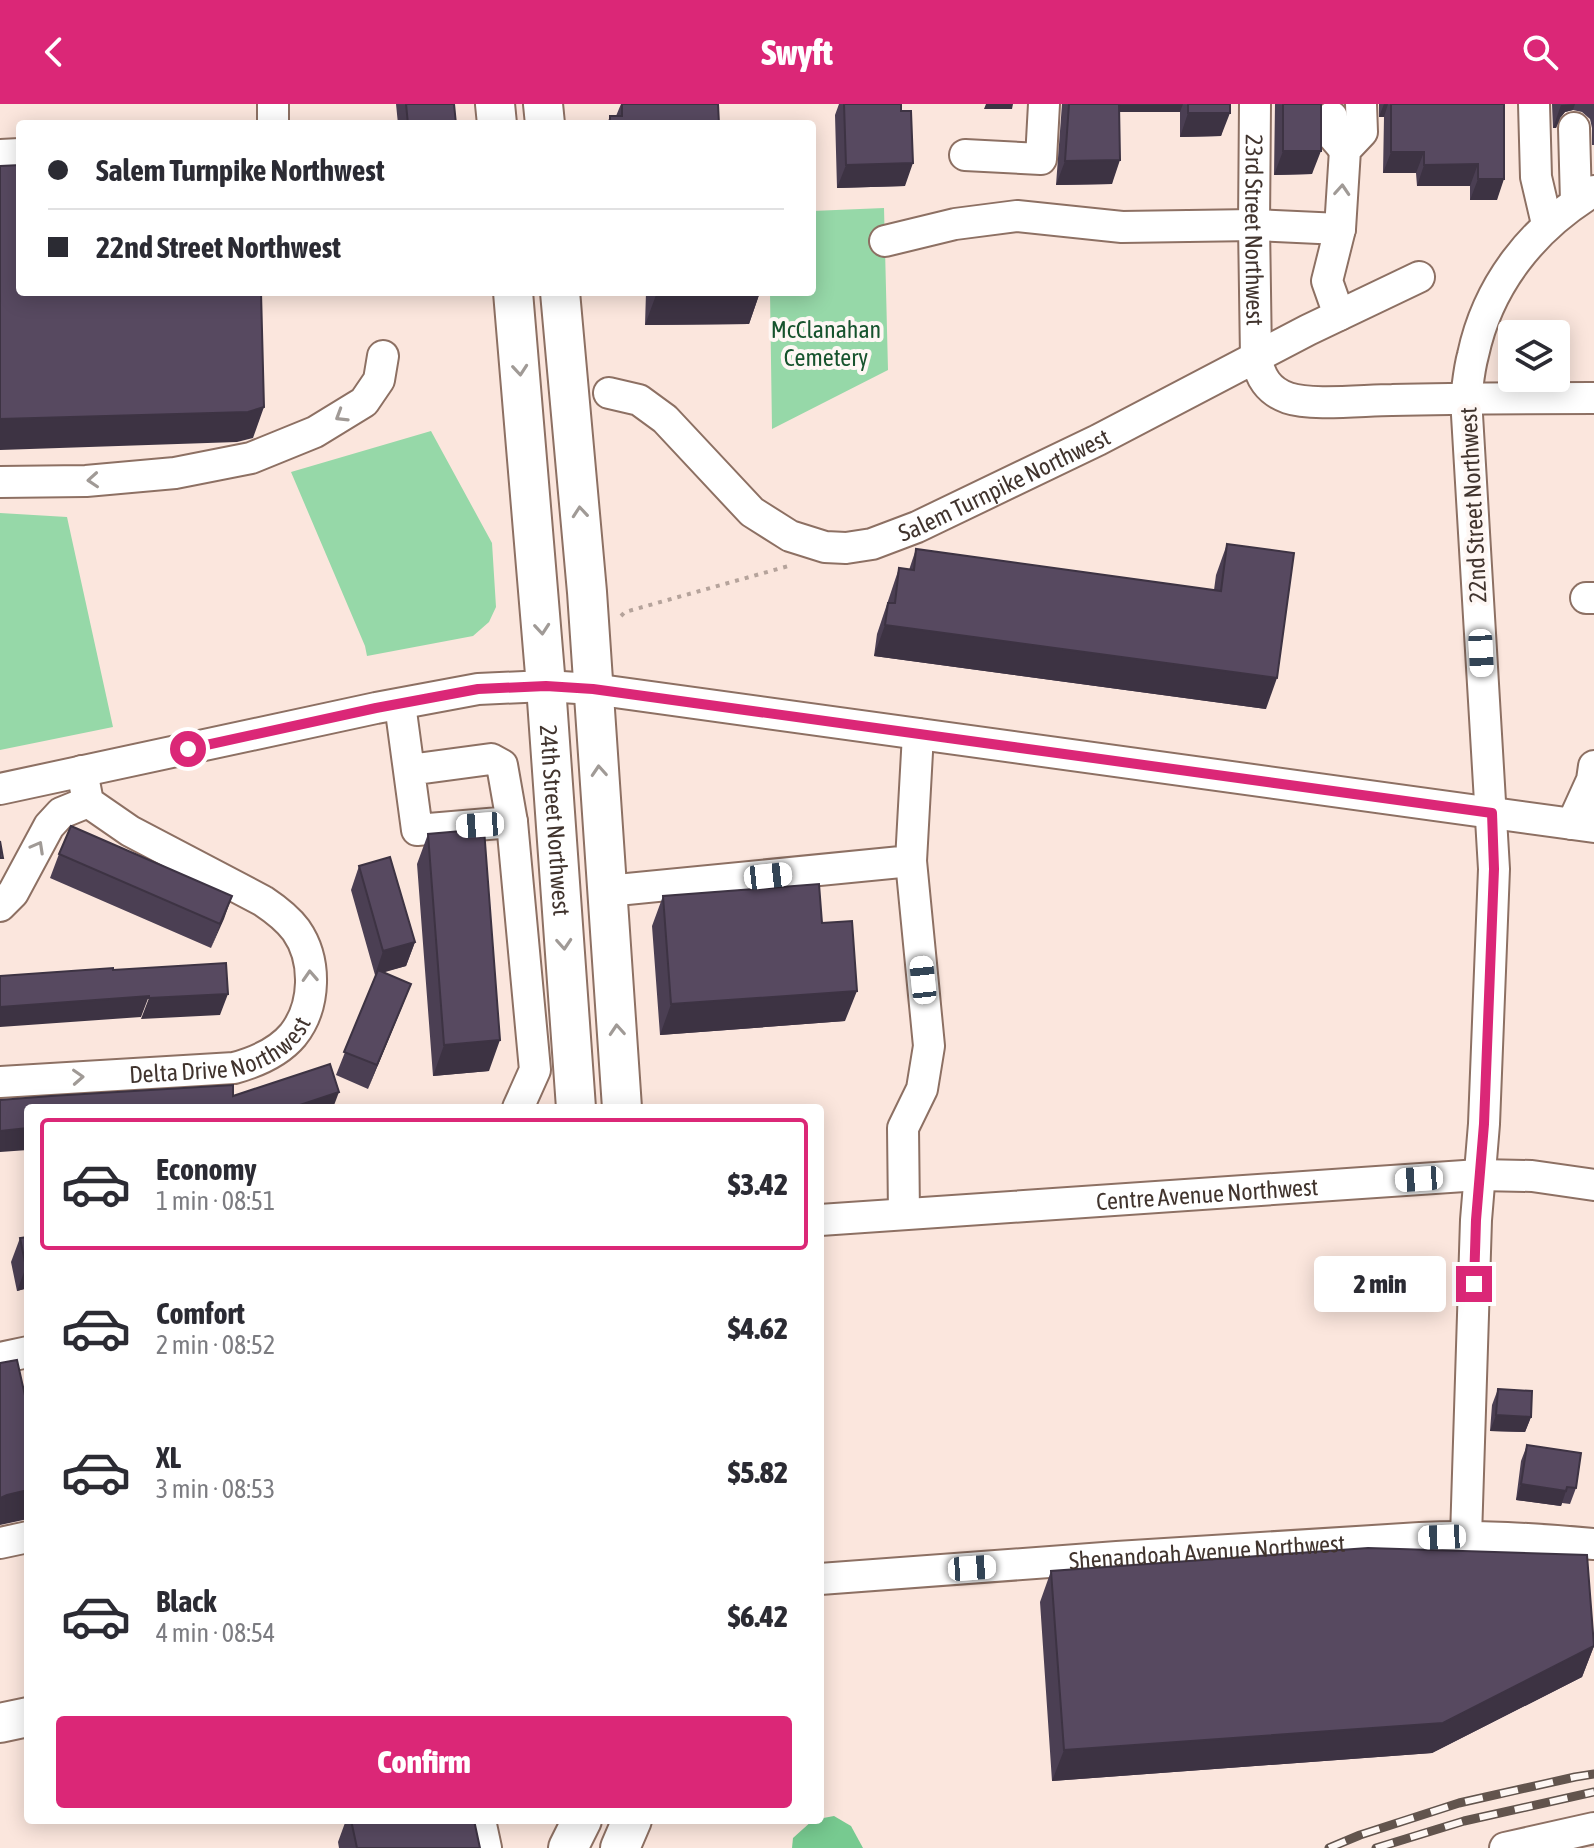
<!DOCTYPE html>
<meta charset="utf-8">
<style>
:root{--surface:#fff;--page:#f7f7f7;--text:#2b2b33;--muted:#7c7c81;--line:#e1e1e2;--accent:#db2777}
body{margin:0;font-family:"Asap Condensed",sans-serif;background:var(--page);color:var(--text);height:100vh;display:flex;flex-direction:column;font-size:30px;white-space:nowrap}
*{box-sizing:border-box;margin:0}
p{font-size:26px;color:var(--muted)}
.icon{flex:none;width:44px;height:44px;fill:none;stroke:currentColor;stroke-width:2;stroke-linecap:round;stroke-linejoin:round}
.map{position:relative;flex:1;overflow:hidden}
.drawer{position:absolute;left:24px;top:1000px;width:800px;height:720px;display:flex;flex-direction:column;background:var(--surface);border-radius:8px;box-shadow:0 4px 20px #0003}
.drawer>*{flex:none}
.top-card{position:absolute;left:16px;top:16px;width:800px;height:176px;border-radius:8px;box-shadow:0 4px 20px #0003;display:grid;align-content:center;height:176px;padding:0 32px;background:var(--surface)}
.fabs{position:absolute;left:1498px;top:216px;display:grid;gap:16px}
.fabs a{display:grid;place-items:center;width:72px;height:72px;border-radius:8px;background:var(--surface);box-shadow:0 4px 20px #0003;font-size:40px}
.end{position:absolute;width:36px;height:36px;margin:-18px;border:10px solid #db2777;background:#fff;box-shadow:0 0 0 4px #fff}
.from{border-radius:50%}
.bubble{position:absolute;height:56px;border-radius:8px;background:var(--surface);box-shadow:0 4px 20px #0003;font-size:26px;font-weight:800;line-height:56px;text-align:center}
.car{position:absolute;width:24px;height:48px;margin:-24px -12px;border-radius:10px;box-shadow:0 0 6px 2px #0007;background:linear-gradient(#fff 24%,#345 0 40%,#fff 0 76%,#345 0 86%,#fff 0)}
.top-card b{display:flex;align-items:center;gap:28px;height:76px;font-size:30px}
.top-card b+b{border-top:2px solid var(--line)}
.top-card i{width:20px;height:20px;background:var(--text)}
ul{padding:14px 0 0;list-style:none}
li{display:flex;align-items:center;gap:24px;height:132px;margin:0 16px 12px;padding:0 16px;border:4px solid transparent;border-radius:8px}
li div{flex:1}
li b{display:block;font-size:30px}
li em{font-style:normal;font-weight:800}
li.selected{border-color:var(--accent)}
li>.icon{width:72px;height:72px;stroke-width:1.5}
.primary-button{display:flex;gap:16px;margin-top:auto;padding:16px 32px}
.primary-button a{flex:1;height:92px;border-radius:8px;background:var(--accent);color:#fff;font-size:32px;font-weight:800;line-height:92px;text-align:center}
header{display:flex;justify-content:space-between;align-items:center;height:104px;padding:0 32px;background:var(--accent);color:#fff;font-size:36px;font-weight:800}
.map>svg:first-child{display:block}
</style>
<header><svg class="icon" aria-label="back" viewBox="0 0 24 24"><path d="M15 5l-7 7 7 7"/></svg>Swyft<svg class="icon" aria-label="search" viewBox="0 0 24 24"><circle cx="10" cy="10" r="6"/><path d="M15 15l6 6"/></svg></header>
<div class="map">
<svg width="1594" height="1744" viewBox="0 0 1594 1744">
<rect width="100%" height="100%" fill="#fbe6dd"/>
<path fill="#96d8a8" d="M 884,104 L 888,266 L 772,325 L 770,188 L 812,188 L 812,107 Z
M 431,327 L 492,439 L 496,503 L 489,518 L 473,532 L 367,552 L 365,542 L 291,368 Z
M 0,409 L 67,413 L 113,623 L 0,646 Z"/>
<path fill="#77ca90" d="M 834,1712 L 851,1722 L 863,1744 L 792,1744 L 793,1734 L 813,1716 Z"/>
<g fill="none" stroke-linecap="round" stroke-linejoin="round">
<g stroke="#8d7063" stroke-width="34">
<g id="minor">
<path d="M 273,0 L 273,20"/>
<path id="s1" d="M 1255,0 L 1254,121 L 1256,253 C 1260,273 1268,287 1288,294 C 1311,302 1365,296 1392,296 C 1459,294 1526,294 1594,294"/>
<path d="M 1534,0 L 1536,73 L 1547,120"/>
<path d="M 1332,13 L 1333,32 L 1345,46"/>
<path d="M 1574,24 L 1576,98"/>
<path d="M 0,51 L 20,50"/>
<path d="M 965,51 L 1041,55 L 1044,0"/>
<path d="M 885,137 L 955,120 L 1017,112 L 1122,123 L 1254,121 L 1340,125"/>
<path d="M 1339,211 L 1327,177 L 1340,125 L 1345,46 L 1362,28 L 1361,0"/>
<path id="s2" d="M 609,289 L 639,296 L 665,315 L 752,408 L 790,432 L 825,443 L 846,444 L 872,440 L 917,423 L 1098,336 L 1308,226 L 1419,173"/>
<path d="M 0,378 L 86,377 L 175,369 L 251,354 L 315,328 L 364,298 L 379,276 L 383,252"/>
<path d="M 1586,494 L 1594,494"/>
<path d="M 400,600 L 417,726 L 512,718 L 502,661 L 491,655 L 409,666"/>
<path d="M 0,685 L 376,604 L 478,585 L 546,582 L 593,585 L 1594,723"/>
<path d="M 512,718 L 535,966 L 518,1004"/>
<path d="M 1572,720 L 1592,676 L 1594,662"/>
<path d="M 607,787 L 911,757 L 918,630"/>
<path d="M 0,802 L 13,789 L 49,722 L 61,709 L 88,698"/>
<path id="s3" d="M 0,978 L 234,964 C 256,958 278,949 293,931 C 316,902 317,856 296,826 C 287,814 275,805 263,797 L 130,727 L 88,698 L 82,667"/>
<path d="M 904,1110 L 903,1024 L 922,985 L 929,942 L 911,757"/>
<path id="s4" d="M 820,1116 L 1479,1071 L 1532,1072 L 1594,1081"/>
<path d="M 0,1254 L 28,1248"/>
<path d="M 1466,1433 L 1476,1116 L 1484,1020 L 1494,765 L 1466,294 C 1468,280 1469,265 1473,251 C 1488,180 1533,124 1594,87"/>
<path d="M 0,1439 L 28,1433"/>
<path id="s5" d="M 820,1475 L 1117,1453 L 1420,1434 C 1478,1431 1536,1435 1594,1440"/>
<path d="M 480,1716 L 486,1744"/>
<path d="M 1505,1744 L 1594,1724"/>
</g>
</g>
<g stroke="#8d7063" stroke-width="42">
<g id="major">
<path d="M 495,0 L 497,20"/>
<path d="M 543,0 L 545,20"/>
<path id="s6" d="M 513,188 L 546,582 L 576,1004"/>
<path d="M 560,188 L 587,488 L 622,1004"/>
<path d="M 0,1619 L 28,1613"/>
<path d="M 568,1744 L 582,1716"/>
<path d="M 620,1744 L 632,1716"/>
</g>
</g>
<path stroke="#b5a39b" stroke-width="4" stroke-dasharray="4 6" stroke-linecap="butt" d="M 621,512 L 625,508 L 792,461"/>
<use href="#minor" stroke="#fff" stroke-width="30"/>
<use href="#major" stroke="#fff" stroke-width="38"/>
<g stroke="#62544d" stroke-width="9">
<path id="rail" d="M 1329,1744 L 1360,1731 L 1459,1699 L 1575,1673 L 1594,1670
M 1376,1744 L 1464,1717 L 1594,1688"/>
</g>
<use href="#rail" stroke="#fef7f4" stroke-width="6" stroke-dasharray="18" stroke-linecap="butt"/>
</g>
<path fill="#4b3f53" d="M 396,0 L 454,0 L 456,20 L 398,20 Z
M 621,0 L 718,0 L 719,20 L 607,20 L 610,12 L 616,12 Z
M 839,0 L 901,0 L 905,82 L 837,84 L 835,11 Z
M 1062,0 L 1230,0 L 1221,32 L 1180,33 L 1180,8 L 1119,8 L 1112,80 L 1056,81 Z
M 1275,0 L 1321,0 L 1312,70 L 1274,71 Z
M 1379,0 L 1504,0 L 1497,96 L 1470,96 L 1470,82 L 1417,82 L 1416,69 L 1383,69 L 1384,13 L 1379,13 Z
M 1552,0 L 1594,0 L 1594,41 L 1592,41 L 1592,24 L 1590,15 L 1582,8 L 1573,6 L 1565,8 L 1560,14 L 1556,24 L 1553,24 Z
M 646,188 L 759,188 L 759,191 L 749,220 L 645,221 Z
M 1227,440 L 1266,605 L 874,552 L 877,530 L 899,464 L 909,466 L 916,445 L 1214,486 L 1216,471 Z
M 428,730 L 489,967 L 433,972 L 417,760 Z
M 59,750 L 232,792 L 211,844 L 50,774 Z
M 359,762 L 415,838 L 406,862 L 383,868 L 411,880 L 368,985 L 336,971 L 376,870 L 375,871 L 351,786 Z
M 663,792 L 822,819 L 845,917 L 660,931 L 652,822 Z
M 28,1133 L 28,1184 L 17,1187 L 11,1158 L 20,1134 Z
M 1498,1285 L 1531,1313 L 1525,1328 L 1490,1327 L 1492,1301 Z
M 1527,1341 L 1576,1384 L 1570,1400 L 1562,1399 L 1561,1402 L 1516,1396 L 1521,1357 Z
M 1051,1467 L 1594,1542 L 1582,1573 L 1432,1649 L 1052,1677 L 1040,1498 Z
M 346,1716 L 474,1716 L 480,1744 L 339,1744 L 338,1738 Z"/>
<path fill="#3d3343" d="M 986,0 L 1013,0 L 1012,5 L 984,5 Z
M 1113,0 L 1183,0 L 1180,8 L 1110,8 Z
M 1384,0 L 1388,0 L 1384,13 L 1379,13 Z
M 1575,0 L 1573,6 L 1565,8 L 1560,14 L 1556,24 L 1553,24 L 1561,1 Z
M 1188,9 L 1230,9 L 1221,32 L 1180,33 Z
M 1283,47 L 1321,47 L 1312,70 L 1274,71 Z
M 1391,48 L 1424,48 L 1416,69 L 1383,69 Z
M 1120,56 L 1112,80 L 1056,81 L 1065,57 Z
M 913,59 L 905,82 L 837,84 L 846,61 Z
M 1478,60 L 1470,82 L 1417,82 L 1424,61 Z
M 1478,75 L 1504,75 L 1497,96 L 1470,96 Z
M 656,191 L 759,191 L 749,220 L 645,221 Z
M 264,303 L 253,334 L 237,338 L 0,346 L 0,315 Z
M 885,521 L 1277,574 L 1266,605 L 874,552 Z
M 232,792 L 224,815 L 211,844 L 220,820 Z
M 415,838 L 406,862 L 375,871 L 383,847 Z
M 411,880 L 402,903 L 368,985 L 377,961 Z
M 857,887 L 845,917 L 660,931 L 671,900 Z
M 228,890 L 220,911 L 141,915 L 149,894 Z
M 149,892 L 141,913 L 0,923 L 0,903 Z
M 500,936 L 489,967 L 433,972 L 444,941 Z
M 339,988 L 333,1004 L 291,1004 Z
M 28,1024 L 28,1046 L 0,1048 L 0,1027 Z
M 26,1163 L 28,1163 L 28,1184 L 17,1187 Z
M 1496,1311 L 1531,1313 L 1525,1328 L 1490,1327 Z
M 1521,1380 L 1566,1387 L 1561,1402 L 1516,1396 Z
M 28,1386 L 28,1415 L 0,1421 L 0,1394 L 7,1391 Z
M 1594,1542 L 1582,1573 L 1432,1649 L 1052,1677 L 1064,1646 Z"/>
<path fill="#574960" stroke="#3d3343" stroke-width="2" d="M 406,0 L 454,0 L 456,20 L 408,20 Z
M 622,0 L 718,0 L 719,20 L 610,20 L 610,12 L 622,12 Z
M 844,0 L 901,0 L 901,7 L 911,7 L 913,59 L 846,61 Z
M 1069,0 L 1119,0 L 1120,56 L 1065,57 Z
M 1188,0 L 1230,0 L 1230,9 L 1188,9 Z
M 1283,0 L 1321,0 L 1321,47 L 1283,47 Z
M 1391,0 L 1504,0 L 1504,75 L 1478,75 L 1478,60 L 1424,61 L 1424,48 L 1391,48 Z
M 20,61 L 20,188 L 261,188 L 264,303 L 248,308 L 0,315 L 0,62 Z
M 656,188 L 759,188 L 759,191 L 656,191 Z
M 1227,440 L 1294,449 L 1277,574 L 885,521 L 888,499 L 895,499 L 899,464 L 914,466 L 916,445 L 1221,487 Z
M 71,722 L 232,792 L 220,820 L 59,750 Z
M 484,725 L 500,936 L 444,941 L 428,730 Z
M 0,737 L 3,754 L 0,754 Z
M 390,753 L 415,838 L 383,847 L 359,762 Z
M 819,780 L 822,819 L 852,817 L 857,887 L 671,900 L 663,792 Z
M 226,859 L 228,890 L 149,894 L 149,892 L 0,903 L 0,872 L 113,864 L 113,866 Z
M 378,866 L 411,880 L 377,961 L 344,948 Z
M 330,960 L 339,988 L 291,1004 L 28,1004 L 28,1024 L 0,1027 L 0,996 L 51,992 L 233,981 L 233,992 Z
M 28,1133 L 28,1163 L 26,1163 L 20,1134 Z
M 17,1256 L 28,1305 L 28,1386 L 7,1391 L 0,1394 L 0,1259 Z
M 1498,1285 L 1532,1287 L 1531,1313 L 1496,1311 Z
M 1527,1341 L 1581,1349 L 1576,1384 L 1567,1383 L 1566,1387 L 1521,1380 Z
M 1368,1444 L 1587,1451 L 1594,1542 L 1443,1619 L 1064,1646 L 1051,1467 Z
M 351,1716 L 474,1716 L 480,1744 L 357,1744 Z"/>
<defs><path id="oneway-chevron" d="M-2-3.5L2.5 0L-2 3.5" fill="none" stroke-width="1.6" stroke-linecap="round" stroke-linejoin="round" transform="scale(2)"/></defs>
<g stroke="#a09a96">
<use href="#oneway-chevron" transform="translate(1342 86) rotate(-86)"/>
<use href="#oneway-chevron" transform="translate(520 266) rotate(85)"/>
<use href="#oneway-chevron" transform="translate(341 312) rotate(148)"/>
<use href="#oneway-chevron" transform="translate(93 376) rotate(176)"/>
<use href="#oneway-chevron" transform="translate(580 408) rotate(-95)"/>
<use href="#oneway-chevron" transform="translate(542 525) rotate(85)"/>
<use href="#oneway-chevron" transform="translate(599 667) rotate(-94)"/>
<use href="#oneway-chevron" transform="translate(38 743) rotate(-61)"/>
<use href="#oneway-chevron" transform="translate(564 840) rotate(86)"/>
<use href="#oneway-chevron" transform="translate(310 872) rotate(-93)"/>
<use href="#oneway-chevron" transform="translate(617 926) rotate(-94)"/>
<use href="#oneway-chevron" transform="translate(78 973) rotate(-3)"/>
</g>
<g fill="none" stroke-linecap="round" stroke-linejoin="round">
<path stroke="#db2777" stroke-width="10" d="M 188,645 L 376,604 L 478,585 L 546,582 L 593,585 L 1492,709 L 1494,765 L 1484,1020 L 1476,1116 L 1474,1180"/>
</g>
<g text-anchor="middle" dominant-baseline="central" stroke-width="8" stroke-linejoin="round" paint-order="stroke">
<g font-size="24" fill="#41342e" stroke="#fef7f4">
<text stroke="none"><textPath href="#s1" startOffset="126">23rd Street Northwest</textPath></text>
<text stroke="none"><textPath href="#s2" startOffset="464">Salem Turnpike Northwest</textPath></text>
<text transform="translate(1473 401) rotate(-93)">22nd Street Northwest</text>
<text stroke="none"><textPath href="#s6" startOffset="530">24th Street Northwest</textPath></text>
<text stroke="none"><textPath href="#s3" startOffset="226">Delta Drive Northwest</textPath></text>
<text stroke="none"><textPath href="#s4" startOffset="388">Centre Avenue Northwest</textPath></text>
<text stroke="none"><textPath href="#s5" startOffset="388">Shenandoah Avenue Northwest</textPath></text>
</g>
<g font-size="24" fill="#16532d" stroke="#fef7f4">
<text x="826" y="225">McClanahan<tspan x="826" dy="28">Cemetery</tspan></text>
</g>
</g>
</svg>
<div class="fabs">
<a><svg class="icon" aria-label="layers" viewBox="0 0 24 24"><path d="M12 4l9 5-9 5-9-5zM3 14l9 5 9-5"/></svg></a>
</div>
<i class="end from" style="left:188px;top:645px"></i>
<i class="end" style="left:1474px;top:1180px"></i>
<div class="bubble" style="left:1314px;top:1152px;width:132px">2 min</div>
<i class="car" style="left:1481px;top:549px;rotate:177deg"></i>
<i class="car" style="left:480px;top:721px;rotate:266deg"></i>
<i class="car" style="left:768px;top:772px;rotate:84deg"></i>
<i class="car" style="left:923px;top:876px;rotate:354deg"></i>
<i class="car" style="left:1419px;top:1075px;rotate:266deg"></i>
<i class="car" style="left:1442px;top:1433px;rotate:268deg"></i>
<i class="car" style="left:972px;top:1464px;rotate:86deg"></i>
<div class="top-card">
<b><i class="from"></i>Salem Turnpike Northwest</b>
<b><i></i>22nd Street Northwest</b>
</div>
<section class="drawer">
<ul>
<li class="selected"><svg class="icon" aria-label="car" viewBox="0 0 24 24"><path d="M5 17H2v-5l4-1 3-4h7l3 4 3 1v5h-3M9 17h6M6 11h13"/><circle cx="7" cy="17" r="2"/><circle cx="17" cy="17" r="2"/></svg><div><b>Economy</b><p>1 min · 08:51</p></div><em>$3.42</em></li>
<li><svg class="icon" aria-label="car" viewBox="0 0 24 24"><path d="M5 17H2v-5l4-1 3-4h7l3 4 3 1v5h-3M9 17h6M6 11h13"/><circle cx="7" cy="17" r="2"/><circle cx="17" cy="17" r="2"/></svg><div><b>Comfort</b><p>2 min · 08:52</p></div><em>$4.62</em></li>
<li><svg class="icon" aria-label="car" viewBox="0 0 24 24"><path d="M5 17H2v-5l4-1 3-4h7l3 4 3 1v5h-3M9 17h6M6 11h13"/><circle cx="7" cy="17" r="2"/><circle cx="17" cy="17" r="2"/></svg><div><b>XL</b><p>3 min · 08:53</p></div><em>$5.82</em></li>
<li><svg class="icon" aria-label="car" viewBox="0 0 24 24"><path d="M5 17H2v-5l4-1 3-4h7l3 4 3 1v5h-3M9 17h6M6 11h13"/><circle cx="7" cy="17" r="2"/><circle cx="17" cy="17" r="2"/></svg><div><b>Black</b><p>4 min · 08:54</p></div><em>$6.42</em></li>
</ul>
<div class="primary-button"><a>Confirm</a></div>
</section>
</div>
